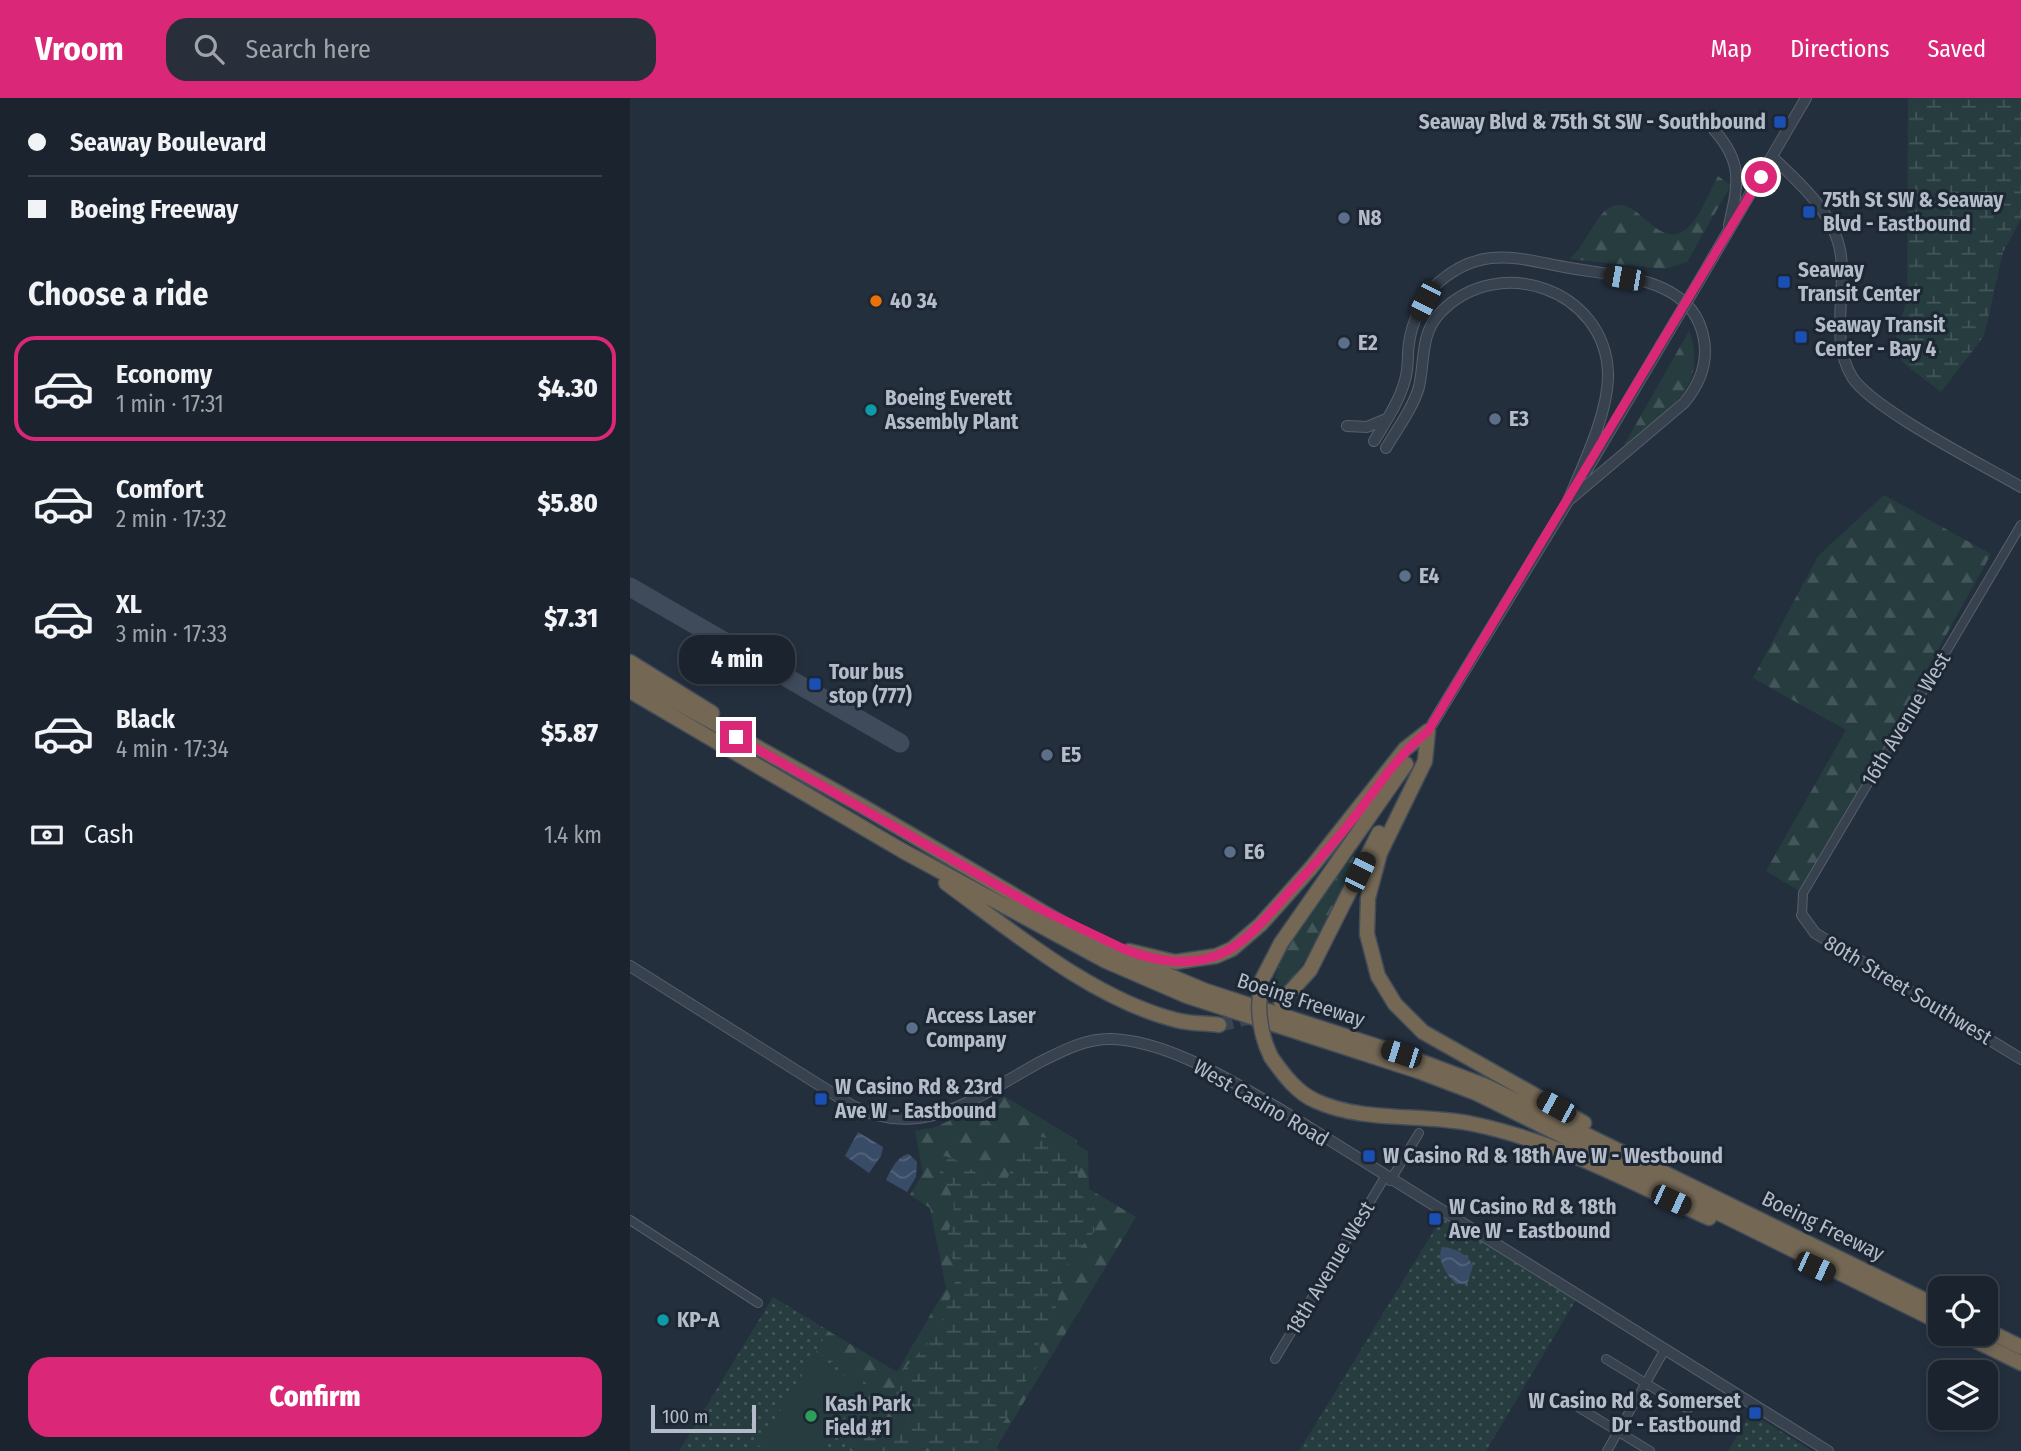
<!DOCTYPE html>
<meta charset="utf-8">
<style>
:root{--surface:#1b232e;--page:#282f3a;--text:#f1f3f6;--muted:#a0a4aa;--line:#39404a;--accent:#db2777}
body{margin:0;font-family:"Fira Sans Condensed",sans-serif;background:var(--page);color:var(--text);height:100vh;display:flex;flex-direction:column;font-size:26px;white-space:nowrap}
*{box-sizing:border-box;margin:0}
p{font-size:23px;color:var(--muted)}
.icon{flex:none;width:38px;height:38px;fill:none;stroke:currentColor;stroke-width:2;stroke-linecap:round;stroke-linejoin:round}
.map{position:relative;flex:1;overflow:hidden}
.panel{display:flex;flex-direction:column;background:var(--surface);width:630px}
.panel>*{flex:none}
.guide{display:grid;align-content:center;height:154px;padding:0 28px;background:var(--surface)}
.tools{position:absolute;left:1298px;top:1178px;display:grid;gap:14px}
.tools a{display:grid;place-items:center;width:70px;height:70px;border-radius:14px;background:var(--surface);box-shadow:0 4px 10px #0003,0 0 0 2px var(--line);font-size:35px}
.scale{position:absolute;left:21px;bottom:18px;width:105px;box-sizing:border-box;padding-left:7px;border:4px solid #b4bcc9;border-top:0;font-size:19px;line-height:24px;white-space:nowrap;color:#b4bcc9;-webkit-text-stroke:5px #1d2633;paint-order:stroke}
.end{position:absolute;width:32px;height:32px;margin:-16px;border:9px solid #db2777;background:#fff;box-shadow:0 0 0 4px #fff}
.from{border-radius:50%}
.bubble{position:absolute;height:49px;border-radius:21px;background:var(--surface);box-shadow:0 4px 10px #0003,0 0 0 2px var(--line);font-size:23px;font-weight:800;line-height:49px;text-align:center}
.car{position:absolute;width:21px;height:42px;margin:-21px -10px;border-radius:9px;box-shadow:0 0 5px 2px #0007;background:linear-gradient(#222 24%,#8ab4d8 0 40%,#222 0 76%,#8ab4d8 0 86%,#222 0)}
.guide b{display:flex;align-items:center;gap:24px;height:66px;font-size:26px}
.guide b+b{border-top:2px solid var(--line)}
.guide i{width:18px;height:18px;background:var(--text)}
ul{padding:0;list-style:none}
li{display:flex;align-items:center;gap:21px;height:105px;margin:0 14px 10px;padding:0 14px;border:4px solid transparent;border-radius:21px}
li div{flex:1}
li b{display:block;font-size:26px}
li em{font-style:normal;font-weight:800}
li.selected{border-color:var(--accent)}
li>.icon{width:63px;height:63px;stroke-width:1.5}
h2{padding:0 28px;font-size:32px;line-height:84px}
.pay{display:flex;align-items:center;gap:18px;height:77px;padding:0 28px;font-size:26px}
.pay p{margin-inline-start:auto}
.primary-button{display:flex;gap:14px;margin-top:auto;padding:14px 28px}
.primary-button a{flex:1;height:80px;border-radius:21px;background:var(--accent);color:#fff;font-size:28px;font-weight:800;line-height:80px;text-align:center}
header{display:flex;align-items:center;gap:42px;box-sizing:border-box;height:98px;padding:0 35px;background:var(--accent);color:#fff}
header strong{font-size:33px}
nav{display:flex;gap:38px;margin-inline-start:auto;font-size:24px}
.search{width:490px;height:63px;background:var(--page);display:flex;align-items:center;gap:18px;box-sizing:border-box;padding:0 24px;border-radius:21px;color:var(--muted);font-size:26px}
main{display:flex;flex:1;min-height:0}
.map>svg:first-child{display:block}
</style>
<header>
<strong>Vroom</strong>
<div class="search"><svg class="icon" aria-label="search" viewBox="0 0 24 24"><circle cx="10" cy="10" r="6"/><path d="M15 15l6 6"/></svg>Search here</div>
<nav><a>Map</a><a>Directions</a><a>Saved</a></nav>
</header>
<main>
<section class="panel">
<div class="guide">
<b><i class="from"></i>Seaway Boulevard</b>
<b><i></i>Boeing Freeway</b>
</div>
<h2>Choose a ride</h2>
<ul>
<li class="selected"><svg class="icon" aria-label="car" viewBox="0 0 24 24"><path d="M5 17H2v-5l4-1 3-4h7l3 4 3 1v5h-3M9 17h6M6 11h13"/><circle cx="7" cy="17" r="2"/><circle cx="17" cy="17" r="2"/></svg><div><b>Economy</b><p>1 min · 17:31</p></div><em>$4.30</em></li>
<li><svg class="icon" aria-label="car" viewBox="0 0 24 24"><path d="M5 17H2v-5l4-1 3-4h7l3 4 3 1v5h-3M9 17h6M6 11h13"/><circle cx="7" cy="17" r="2"/><circle cx="17" cy="17" r="2"/></svg><div><b>Comfort</b><p>2 min · 17:32</p></div><em>$5.80</em></li>
<li><svg class="icon" aria-label="car" viewBox="0 0 24 24"><path d="M5 17H2v-5l4-1 3-4h7l3 4 3 1v5h-3M9 17h6M6 11h13"/><circle cx="7" cy="17" r="2"/><circle cx="17" cy="17" r="2"/></svg><div><b>XL</b><p>3 min · 17:33</p></div><em>$7.31</em></li>
<li><svg class="icon" aria-label="car" viewBox="0 0 24 24"><path d="M5 17H2v-5l4-1 3-4h7l3 4 3 1v5h-3M9 17h6M6 11h13"/><circle cx="7" cy="17" r="2"/><circle cx="17" cy="17" r="2"/></svg><div><b>Black</b><p>4 min · 17:34</p></div><em>$5.87</em></li>
</ul>
<div class="pay"><svg class="icon" aria-label="cash" viewBox="0 0 24 24"><path d="M3 7h18v10H3z"/><circle cx="12" cy="12" r="2"/></svg>Cash<p>1.4 km</p></div>
<div class="primary-button"><a>Confirm</a></div>
</section>
<div class="map">
<svg width="1391" height="1353" viewBox="0 0 1391 1353">
<defs>
<pattern id="green-dots" width="8" height="8" patternUnits="userSpaceOnUse" patternTransform="scale(1.75)"><rect width="8" height="8" fill="#263c3f"/><path d="M2 2h.1M6 6h.1" fill="none" stroke="#435659" stroke-width="1.8" stroke-linecap="round"/></pattern>
<pattern id="forest-firs" width="22" height="20" patternUnits="userSpaceOnUse" patternTransform="scale(1.75)"><rect width="22" height="20" fill="#263c3f"/><path d="M5 1l3.5 6h-7zM16 11l3.5 6h-7z" fill="#435659"/></pattern>
<pattern id="wetland-marsh" width="20" height="14" patternUnits="userSpaceOnUse" patternTransform="scale(1.75)"><rect width="20" height="14" fill="#263c3f"/><path d="M1 5h8M5 5V1M11 12h8M15 12V8" fill="none" stroke="#435659"/></pattern>
<pattern id="water-waves" width="16" height="10" patternUnits="userSpaceOnUse" patternTransform="scale(1.75)"><rect width="16" height="10" fill="#394c67"/><path d="M0 5q4-4 8 0t8 0" fill="none" stroke="#53647b"/></pattern>
</defs>
<rect width="100%" height="100%" fill="#242f3e"/>
<path fill="url(#green-dots)" d="M 814,1116 L 947,1200 L 856,1353 L 669,1353 Z
M 143,1199 L 373,1339 L 366,1350 L 371,1353 L 49,1353 Z
M 1121,1315 L 1182,1353 L 1098,1353 Z"/>
<path fill="url(#forest-firs)" d="M 1088,78 L 1101,87 L 1057,164 L 1035,171 L 939,161 C 956,149 966,113 983,108 C 1011,99 1028,156 1059,129 C 1071,117 1080,92 1088,78 Z
M 1059,233 C 1081,291 1032,317 993,349 Z
M 1254,397 L 1361,456 L 1173,795 L 1136,773 L 1216,632 L 1123,580 L 1188,458 Z
M 728,751 C 708,801 682,867 641,902 C 644,850 698,794 728,751 Z
M 374,998 L 447,1042 L 446,1046 L 458,1053 L 459,1091 L 506,1119 L 366,1350 L 371,1353 L 220,1353 L 218,1323 L 238,1286 L 186,1254 L 198,1233 L 267,1274 L 316,1190 L 300,1110 L 280,1097 L 293,1075 L 285,1033 L 306,1029 L 335,1015 L 347,1022 L 363,1018 L 365,1003 Z"/>
<path fill="url(#wetland-marsh)" d="M 1278,0 L 1391,0 L 1391,121 L 1373,154 L 1354,238 L 1311,294 L 1277,268 L 1263,252 L 1277,200 Z
M 408,1038 L 425,1042 L 448,1062 L 448,1093 L 467,1113 L 464,1134 L 437,1166 L 424,1217 L 406,1232 L 411,1257 L 404,1275 L 384,1295 L 376,1321 L 351,1353 L 311,1353 L 302,1346 L 283,1345 L 278,1353 L 231,1353 L 231,1349 L 250,1344 L 260,1348 L 263,1339 L 255,1325 L 261,1319 L 276,1324 L 279,1317 C 241,1278 299,1258 311,1225 C 314,1216 328,1180 327,1175 C 324,1163 317,1151 318,1138 C 319,1126 326,1115 323,1102 C 318,1084 307,1079 307,1057 C 331,1059 343,1075 363,1086 L 377,1082 L 387,1055 Z"/>
<path fill="#263c3f" d="M 184,1258 L 233,1289 L 193,1353 L 138,1353 L 128,1347 Z"/>
<path fill="url(#water-waves)" d="M 228,1034 L 253,1049 L 251,1058 L 239,1075 L 215,1058 Z
M 279,1056 L 287,1064 L 286,1079 L 277,1094 L 256,1082 C 261,1072 267,1058 279,1056 Z
M 812,1149 C 825,1150 838,1156 843,1168 L 837,1186 L 826,1186 C 816,1176 806,1162 812,1149 Z"/>
<g fill="none" stroke-linecap="round" stroke-linejoin="round">
<path stroke="#3f4a5a" stroke-width="19" d="M 0,489 L 270,645"/>
<path stroke="#3a4453" stroke-width="14" stroke-dasharray="14 7" stroke-linecap="butt" d="M 589,927 L 629,917"/>
<g stroke="#565f6c" stroke-width="10">
<path id="minor" d="M 1172,817 L 1173,795 L 1391,427
M 760,1083 L 789,1035
M 0,1122 L 128,1205
M 645,1261 L 755,1079
M 976,1261 L 1058,1311
M 948,1309 L 1020,1353
M 977,1353 L 1034,1253"/>
</g>
<g stroke="#565f6c" stroke-width="12">
<path id="tertiary" d="M 1084,32 C 1114,65 1108,87 1099,127
M 1142,59 C 1171,86 1206,117 1211,158 C 1216,198 1200,242 1222,279 C 1242,311 1353,367 1391,389
M 1068,185 L 1176,0
M 717,328 L 737,329 L 756,321
M 744,343 C 756,323 769,304 775,282 C 779,269 777,258 779,245 C 782,224 793,199 809,184 C 823,172 842,162 861,160 C 887,157 914,166 940,170 C 989,179 1064,179 1074,242 C 1078,266 1069,287 1054,305 L 938,403
M 756,350 C 767,331 783,310 789,289 C 795,262 790,235 811,214 C 868,155 975,191 978,275 C 979,314 953,367 938,403
M 955,375 L 1044,225
M 798,633 L 940,400
M 1172,817 L 1185,835 L 1391,961
M 0,868 L 221,1007 C 293,1045 349,997 412,963 C 434,952 457,940 482,941 C 539,943 605,985 653,1013 L 1198,1353"/>
</g>
<g stroke="#434c59" stroke-width="17">
<path id="motorway" d="M 0,564 L 82,615
M 0,578 L 232,708 L 476,851 L 576,893 L 771,956 L 856,988 L 1311,1210
M 0,593 L 273,753 L 476,863 L 557,898 L 788,973 L 846,995 L 1311,1225
M 798,633 L 795,663 L 750,755 L 738,800 L 737,836 L 748,878 L 765,906 L 793,934 L 954,1025
M 316,785 C 383,834 465,902 546,922 C 560,926 575,925 589,927
M 499,853 L 545,864 L 586,858 L 602,851 L 631,826 L 681,770 L 775,651 L 798,633
M 632,882 L 651,845 L 776,666
M 651,904 L 680,872 L 749,735
M 641,959 C 653,976 667,995 686,1003 C 734,1025 792,1015 843,1026 C 926,1043 1003,1085 1079,1120
M 1356,1232 L 1391,1249
M 1332,1236 L 1391,1265"/>
</g>
<use href="#minor" stroke="#38414e" stroke-width="8"/>
<use href="#tertiary" stroke="#38414e" stroke-width="10"/>
<use href="#motorway" stroke="#746855" stroke-width="14"/>
<g stroke="#565f6c" stroke-width="12" stroke-linecap="butt">
<path id="tertiary-bridge" d="M 1044,225 L 1068,185"/>
</g>
<g stroke="#434c59" stroke-width="17" stroke-linecap="butt">
<path id="motorway-bridge" d="M 632,882 C 626,910 629,934 641,959"/>
</g>
<use href="#tertiary-bridge" stroke="#38414e" stroke-width="10"/>
<use href="#motorway-bridge" stroke="#746855" stroke-width="14"/>
</g>
<g fill="none" stroke-linecap="round" stroke-linejoin="round">
<path stroke="#db2777" stroke-width="9" d="M 106,639 L 404,808 L 494,851 C 523,863 559,869 588,857 C 615,846 633,823 652,802 C 677,774 703,747 726,717 C 749,687 768,657 798,633 L 1131,79"/>
</g>
<g fill="#1a4fb4" stroke="#1d2633" stroke-width="2.5">
<rect x="1143" y="17" width="14" height="14" rx="3.5"/>
<rect x="1172" y="107" width="14" height="14" rx="3.5"/>
<rect x="1147" y="177" width="14" height="14" rx="3.5"/>
<rect x="1164" y="232" width="14" height="14" rx="3.5"/>
<rect x="178" y="579" width="14" height="14" rx="3.5"/>
<rect x="184" y="994" width="14" height="14" rx="3.5"/>
<rect x="732" y="1051" width="14" height="14" rx="3.5"/>
<rect x="798" y="1114" width="14" height="14" rx="3.5"/>
<rect x="1118" y="1308" width="14" height="14" rx="3.5"/>
</g>
<g fill="#5c6f8a" stroke="#1d2633" stroke-width="2.5">
<circle cx="714" cy="120" r="7"/>
<circle cx="714" cy="245" r="7"/>
<circle cx="865" cy="321" r="7"/>
<circle cx="775" cy="478" r="7"/>
<circle cx="417" cy="657" r="7"/>
<circle cx="600" cy="754" r="7"/>
<circle cx="282" cy="930" r="7"/>
</g>
<circle fill="#e8710a" stroke="#1d2633" stroke-width="2.5" cx="246" cy="203" r="7"/>
<g fill="#0f9aa8" stroke="#1d2633" stroke-width="2.5">
<circle cx="241" cy="312" r="7"/>
<circle cx="33" cy="1222" r="7"/>
</g>
<circle fill="#2e9e5b" stroke="#1d2633" stroke-width="2.5" cx="181" cy="1318" r="7"/>
<g text-anchor="middle" dominant-baseline="central" stroke-width="6" stroke-linejoin="round" paint-order="stroke">
<g font-size="21" font-weight="bold" fill="#b4bcc9" stroke="#1d2633" text-anchor="start">
<text x="1136" y="24" text-anchor="end">Seaway Blvd &amp; 75th St SW - Southbound</text>
<text x="1193" y="102">75th St SW &amp; Seaway<tspan x="1193" dy="24">Blvd - Eastbound</tspan></text>
<text x="728" y="120">N8</text>
<text x="1168" y="172">Seaway<tspan x="1168" dy="24">Transit Center</tspan></text>
<text x="260" y="203">40 34</text>
<text x="1185" y="227">Seaway Transit<tspan x="1185" dy="24">Center - Bay 4</tspan></text>
<text x="728" y="245">E2</text>
<text x="255" y="300">Boeing Everett<tspan x="255" dy="24">Assembly Plant</tspan></text>
<text x="879" y="321">E3</text>
<text x="789" y="478">E4</text>
<text x="199" y="574">Tour bus<tspan x="199" dy="24">stop (777)</tspan></text>
<text x="431" y="657">E5</text>
<text x="614" y="754">E6</text>
<text x="296" y="918">Access Laser<tspan x="296" dy="24">Company</tspan></text>
<text x="205" y="989">W Casino Rd &amp; 23rd<tspan x="205" dy="24">Ave W - Eastbound</tspan></text>
<text x="753" y="1058">W Casino Rd &amp; 18th Ave W - Westbound</text>
<text x="819" y="1109">W Casino Rd &amp; 18th<tspan x="819" dy="24">Ave W - Eastbound</tspan></text>
<text x="47" y="1222">KP-A</text>
<text x="1111" y="1303" text-anchor="end">W Casino Rd &amp; Somerset<tspan x="1111" dy="24">Dr - Eastbound</tspan></text>
<text x="195" y="1306">Kash Park<tspan x="195" dy="24">Field #1</tspan></text>
</g>
<g font-size="21" fill="#b4bcc9" stroke="#1d2633">
<text transform="translate(1276 621) rotate(-59)">16th Avenue West</text>
<text transform="translate(1278 892) rotate(31)">80th Street Southwest</text>
<text transform="translate(671 902) rotate(18)">Boeing Freeway</text>
<text transform="translate(631 1005) rotate(30)">West Casino Road</text>
<text transform="translate(1193 1128) rotate(26)">Boeing Freeway</text>
<text transform="translate(700 1170) rotate(-59)">18th Avenue West</text>
</g>
</g>
</svg>
<div class="tools">
<a><svg class="icon" aria-label="locate" viewBox="0 0 24 24"><circle cx="12" cy="12" r="6"/><path d="M12 2v4M12 18v4M2 12h4M18 12h4"/></svg></a>
<a><svg class="icon" aria-label="layers" viewBox="0 0 24 24"><path d="M12 4l9 5-9 5-9-5zM3 14l9 5 9-5"/></svg></a>
</div>
<div class="scale">100 m</div>
<i class="end from" style="left:1131px;top:79px"></i>
<i class="end" style="left:106px;top:639px"></i>
<div class="bubble" style="left:49px;top:537px;width:116px">4 min</div>
<i class="car" style="left:994px;top:180px;rotate:280deg"></i>
<i class="car" style="left:795px;top:203px;rotate:207deg"></i>
<i class="car" style="left:730px;top:774px;rotate:26deg"></i>
<i class="car" style="left:771px;top:956px;rotate:288deg"></i>
<i class="car" style="left:926px;top:1009px;rotate:299deg"></i>
<i class="car" style="left:1041px;top:1102px;rotate:115deg"></i>
<i class="car" style="left:1185px;top:1169px;rotate:115deg"></i>
</div>
</main>
